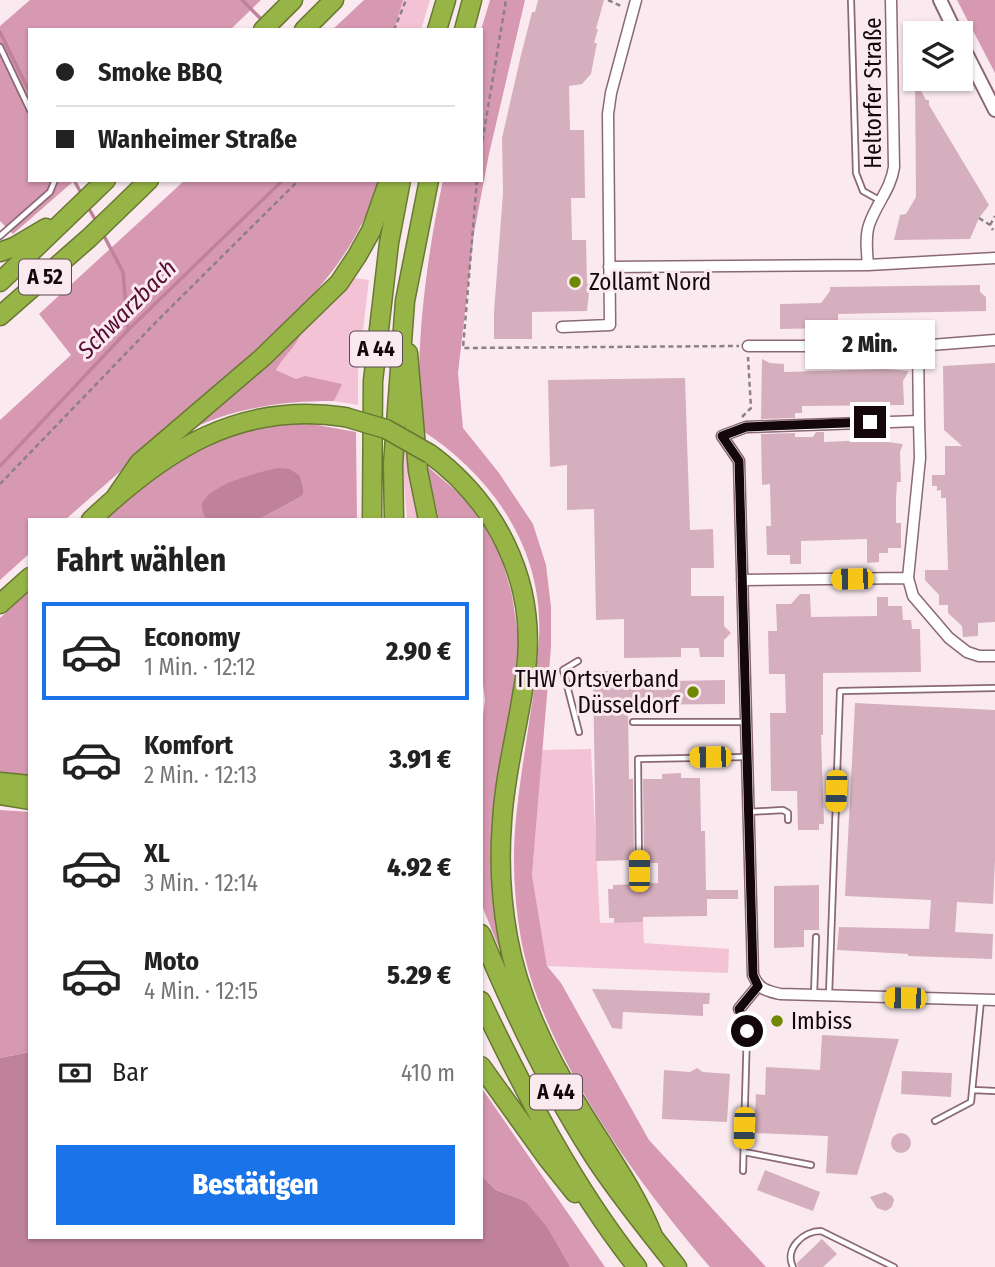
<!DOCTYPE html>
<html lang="de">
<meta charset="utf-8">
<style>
:root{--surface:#fff;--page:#f6f6f6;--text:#222;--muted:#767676;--line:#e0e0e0;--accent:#1a73e8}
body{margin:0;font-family:"Fira Sans Condensed",sans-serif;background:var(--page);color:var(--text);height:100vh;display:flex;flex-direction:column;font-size:26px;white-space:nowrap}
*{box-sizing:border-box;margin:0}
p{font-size:23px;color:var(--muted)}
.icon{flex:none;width:38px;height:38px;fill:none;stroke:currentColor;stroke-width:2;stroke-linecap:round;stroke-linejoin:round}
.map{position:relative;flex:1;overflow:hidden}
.sheet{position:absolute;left:28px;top:518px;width:455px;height:721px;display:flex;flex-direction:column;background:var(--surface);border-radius:0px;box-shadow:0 2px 5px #0004}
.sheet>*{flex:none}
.hud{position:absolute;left:28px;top:28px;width:455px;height:154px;border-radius:0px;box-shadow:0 2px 5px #0004;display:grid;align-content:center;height:154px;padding:0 28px;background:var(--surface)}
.buttons{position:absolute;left:903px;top:21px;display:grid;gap:14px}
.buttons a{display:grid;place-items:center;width:70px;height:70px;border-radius:0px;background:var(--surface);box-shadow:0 2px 5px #0004;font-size:35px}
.end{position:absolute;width:32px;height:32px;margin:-16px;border:9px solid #13070c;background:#fff;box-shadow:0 0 0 4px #fff}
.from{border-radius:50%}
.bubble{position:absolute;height:49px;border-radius:0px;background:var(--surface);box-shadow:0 2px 5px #0004;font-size:23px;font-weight:800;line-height:49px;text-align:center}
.car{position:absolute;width:21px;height:42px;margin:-21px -10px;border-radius:9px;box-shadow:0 0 5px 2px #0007;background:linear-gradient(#f5c518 24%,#345 0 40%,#f5c518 0 76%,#345 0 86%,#f5c518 0)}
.hud b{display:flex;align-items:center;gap:24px;height:66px;font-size:26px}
.hud b+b{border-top:2px solid var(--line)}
.hud i{width:18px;height:18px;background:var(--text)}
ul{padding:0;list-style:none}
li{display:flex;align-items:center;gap:21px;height:98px;margin:0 14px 10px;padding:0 14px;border:4px solid transparent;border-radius:0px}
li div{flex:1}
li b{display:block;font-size:26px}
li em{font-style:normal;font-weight:800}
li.current{border-color:var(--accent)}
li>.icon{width:63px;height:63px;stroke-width:1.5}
h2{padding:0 28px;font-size:32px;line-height:84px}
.pay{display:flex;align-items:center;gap:18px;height:77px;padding:0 28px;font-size:26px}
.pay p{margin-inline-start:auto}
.action{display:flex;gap:14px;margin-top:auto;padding:14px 28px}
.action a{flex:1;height:80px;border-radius:0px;background:var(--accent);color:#fff;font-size:28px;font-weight:800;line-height:80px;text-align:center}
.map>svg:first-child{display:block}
</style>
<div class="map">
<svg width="995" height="1267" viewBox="0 0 995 1267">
<rect width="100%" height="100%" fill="#faeaf0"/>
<path fill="#f4c2d5" d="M 403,0 L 430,0 L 421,30 L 394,30 Z
M 349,277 L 369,280 L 358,372 L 358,405 L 334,401 L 341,384 L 296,379 L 276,370 C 284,355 300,343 302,327 Z
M 401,446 L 410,452 L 422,520 L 407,520 Z
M 591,749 L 600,923 L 643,922 L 644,943 L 729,949 L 728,973 L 547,966 L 532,875 L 542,750 Z"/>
<path fill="#d798b1" d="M 30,0 L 261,0 L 230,30 L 30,30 L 30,180 L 75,180 L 13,234 L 0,221 L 0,26 Z
M 364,0 L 403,0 L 394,30 L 332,30 Z
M 490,0 L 525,0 L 489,154 L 474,233 L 458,373 L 463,428 L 499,473 L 533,524 L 546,565 L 551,607 L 551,647 L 532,875 L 547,966 L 561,983 L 649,1140 L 766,1267 L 710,1267 C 637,1183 541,1050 521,939 C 514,899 512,859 516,818 C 522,758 535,699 539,639 C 544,549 493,476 420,429 C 415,347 426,260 443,180 L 481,180 L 481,30 Z
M 957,0 L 995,0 L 995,73 Z
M 185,180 L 379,180 C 352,271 287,322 221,382 C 169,429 117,474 65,520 L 30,520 L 30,553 L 0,580 L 0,420 L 71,355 L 39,314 Z
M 302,327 C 301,343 284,355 276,370 L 296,379 L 305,376 L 342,384 L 334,401 C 280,401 232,408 183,433 Z
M 301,422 L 356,432 L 357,520 L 258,520 L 302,496 L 304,491 L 300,476 L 201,507 L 206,520 L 103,520 C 122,504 141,486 161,471 C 203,441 251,426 301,422 Z
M 427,466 L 463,497 L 480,520 L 439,520 Z
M 481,521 L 501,556 L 512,595 L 519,641 L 508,730 L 498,917 L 503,958 L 481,903 L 481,729 L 485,700 L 481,668 Z
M 30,590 L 30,778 L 0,777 L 0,618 Z
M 0,810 L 30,812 L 30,1052 L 0,1058 Z
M 481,1087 L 605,1267 L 570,1267 L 525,1201 L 496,1190 L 481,1175 Z"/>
<path fill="#c0829b" d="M 278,468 L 290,469 L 300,476 L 304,491 L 302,496 L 258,520 L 206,520 C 204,515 200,509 202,504 C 209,484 260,472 278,468 Z
M 30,1052 L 30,1237 L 481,1237 L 481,1175 L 496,1190 L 525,1201 L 547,1227 L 570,1267 L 0,1267 L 0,1058 Z"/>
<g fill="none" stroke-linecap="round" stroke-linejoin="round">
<path stroke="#c0829b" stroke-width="3.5" d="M 242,0 L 263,21
M 0,32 L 30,93
M 74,180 L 83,197
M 88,207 L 96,221
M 103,234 L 123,272 L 128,330
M 0,466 L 128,330 L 283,180"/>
</g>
<path fill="#d5afbe" d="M 538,0 L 604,0 L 596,29 L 598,29 L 594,43 L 597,43 L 591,74 L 582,84 L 569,86 L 570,130 L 584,130 L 585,198 L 571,198 L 572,240 L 586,240 L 587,284 L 590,284 L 587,311 L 532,312 L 532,339 L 494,339 L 494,312 L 503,193 L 502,138 L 521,55 L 532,12 L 535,12 Z
M 915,80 L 926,100 L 929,100 L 929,105 L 989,205 L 979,218 L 970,239 L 894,240 L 900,215 L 906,214 L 916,197 Z
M 980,285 L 980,292 L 986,297 L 986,311 L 838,314 L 838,320 L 830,328 L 780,329 L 780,304 L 821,303 L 830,291 L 830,287 Z
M 762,359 L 770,363 L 784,364 L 784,372 L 886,369 L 909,371 L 903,381 L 904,405 L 802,406 L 802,413 L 795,413 L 795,418 L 761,419 Z
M 995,363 L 995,622 L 978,623 L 978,636 L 963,637 L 962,626 L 948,613 L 948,605 L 939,605 L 939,595 L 925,580 L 925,570 L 948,570 L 946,498 L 941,498 L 941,490 L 937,491 L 937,486 L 932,486 L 932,475 L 945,475 L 945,446 L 962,446 L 944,430 L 943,366 Z
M 685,378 L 690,530 L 713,529 L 714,568 L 691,568 L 691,596 L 724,596 L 724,626 L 731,633 L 724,640 L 724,657 L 700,657 L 699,648 L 681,648 L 681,657 L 624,658 L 624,619 L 596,620 L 594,509 L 567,510 L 567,465 L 550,467 L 548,380 Z
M 816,432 L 824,432 L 824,442 L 872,440 L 903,444 L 900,452 L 901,482 L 897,482 L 896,500 L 896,523 L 901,523 L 901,548 L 888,548 L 888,553 L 879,553 L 879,562 L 867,563 L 867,539 L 801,541 L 801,564 L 790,564 L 790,555 L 767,555 L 766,526 L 771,526 L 770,484 L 762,485 L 761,434 L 795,433 L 795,437 L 813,437 Z
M 800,594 L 810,594 L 811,617 L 877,616 L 877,597 L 888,597 L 888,606 L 902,606 L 903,620 L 911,620 L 912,629 L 920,629 L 921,672 L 823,673 L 823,735 L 821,735 L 824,824 L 819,824 L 819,830 L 798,830 L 797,791 L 771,791 L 770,713 L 786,713 L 785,674 L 769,674 L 768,631 L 777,631 L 776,604 L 791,604 Z
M 593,671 L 620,671 L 621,682 L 725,680 L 725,704 L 628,705 L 629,779 L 633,779 L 634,860 L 596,861 Z
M 855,703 L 995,710 L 995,859 L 993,904 L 957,902 L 955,932 L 993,934 L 992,959 L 908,956 L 908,954 L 837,950 L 839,927 L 929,929 L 931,900 L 845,896 Z
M 681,773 L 681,778 L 700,778 L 701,831 L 705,831 L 706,890 L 738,890 L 738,899 L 707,899 L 707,916 L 643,917 L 643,922 L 614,923 L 614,918 L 609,918 L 608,889 L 613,889 L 613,885 L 658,883 L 658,863 L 645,863 L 644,860 L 643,779 L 662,779 L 662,774 Z
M 819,885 L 819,930 L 804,930 L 804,947 L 774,948 L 774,886 Z
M 592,989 L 710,993 L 709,1004 L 703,1004 L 703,1016 L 623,1012 L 622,1029 L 612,1028 Z
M 822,1035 L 899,1039 L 857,1175 L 826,1173 L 828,1136 L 754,1133 L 756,1094 L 765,1095 L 766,1067 L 820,1070 Z
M 697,1068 L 703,1072 L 730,1074 L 727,1122 L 662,1119 L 664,1070 L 690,1072 Z
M 902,1071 L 952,1073 L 951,1097 L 901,1094 Z
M891 1143a10 10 0 1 1 20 0a10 10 0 1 1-20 0Z
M 765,1170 L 820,1192 L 813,1211 L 757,1190 Z
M 885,1192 L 892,1196 L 894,1200 L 892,1207 L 886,1211 L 877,1208 L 870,1197 Z
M 822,1239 L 837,1254 L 823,1267 L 798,1267 L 797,1263 Z"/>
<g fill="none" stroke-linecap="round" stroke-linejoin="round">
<g stroke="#8b6876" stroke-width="8">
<path id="service" d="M 851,0 L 856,173 L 863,191 L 881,201
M 0,47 L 30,110
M 0,236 L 50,192 L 55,180
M 578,661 L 563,670 L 579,732
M 633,722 L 744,722
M 749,812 L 783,810 L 788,813 L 788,820
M 639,871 L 638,759 L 746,757
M 814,995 L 816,937
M 829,995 L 840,691 L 995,688
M 739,1009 L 747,1031 L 743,1171
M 973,1090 L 995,1091
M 935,1121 L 971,1102 L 981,1000
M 744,1152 L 811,1165
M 793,1267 C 784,1249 803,1231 821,1231 L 894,1267"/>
</g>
<g stroke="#8b6876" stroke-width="13">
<path id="minor" d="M 868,265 C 867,252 865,237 869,225 C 876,204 891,189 894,167 L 891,0
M 609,267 L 868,265 L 995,258
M 562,327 L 610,325 L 608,114 L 611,93 L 636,0
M 748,346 L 918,346 L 995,340
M 918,346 L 919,421 L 746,427 L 722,436 L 739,461 L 753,975 C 759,989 766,991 780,994 L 995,1000
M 919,421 L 920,458 L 908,578 L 913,596 L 949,638 L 967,652 L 979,656 L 995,656
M 742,580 L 908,578
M 739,1009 L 758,986"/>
</g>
<g stroke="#8b6876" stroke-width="16">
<path id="tertiary" d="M 940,0 L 956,33
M 961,43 L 995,110"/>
</g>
<g stroke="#697832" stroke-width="21">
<path id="motorway" d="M 263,30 L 293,0
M 304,30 L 334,0
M 437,30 L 446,0
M 464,30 L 472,0
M 0,252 L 14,247 L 46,228
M 0,282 L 106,180
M 0,316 L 89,238 L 149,180
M 408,353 L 418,471 L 428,520
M 430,454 C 495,502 534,577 527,660 C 522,714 505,767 502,822 C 499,860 501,900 508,938 C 519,999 549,1060 582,1112 C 607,1153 635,1191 653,1236
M 115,498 L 139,463 L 263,357 L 339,283 L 357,256 L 371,231 L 389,180
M 91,520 C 165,450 239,401 345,417
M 372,520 L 373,381 L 389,243 L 401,180
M 394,520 L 393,464 L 405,301 L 429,180
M 0,604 L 30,577
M 0,782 L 30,785
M 0,795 L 30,800
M 481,934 C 513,1011 548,1085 593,1155 C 618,1194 648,1230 677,1267
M 481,1001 C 525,1093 573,1186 637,1267
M 481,1066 L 547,1158 L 575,1193"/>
</g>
<path stroke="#8d7f85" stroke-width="2.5" stroke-dasharray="5 3.5" stroke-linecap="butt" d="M 608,0 L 623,7
M 394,30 L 406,0
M 481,149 L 506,0
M 477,180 L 463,348 L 739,346
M 979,218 L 990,225 L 993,230
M 990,225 L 995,216
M 742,417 L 751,408 L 748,357
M 0,484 L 157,321 L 299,180"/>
<use href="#service" stroke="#fff" stroke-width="4.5"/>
<use href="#minor" stroke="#fff" stroke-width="10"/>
<use href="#tertiary" stroke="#fff" stroke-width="12"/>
<use href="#motorway" stroke="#97b546" stroke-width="18"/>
<g stroke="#697832" stroke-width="21" stroke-linecap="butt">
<path id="motorway-bridge" d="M 345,417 L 386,429 L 430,454"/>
</g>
<use href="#motorway-bridge" stroke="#97b546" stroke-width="18"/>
</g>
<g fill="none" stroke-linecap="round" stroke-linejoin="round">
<path stroke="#13070c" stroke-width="9" d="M 747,1031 L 739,1009 L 758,986 L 753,975 L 739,461 L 722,436 L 746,427 L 870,422"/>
</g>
<g fill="#6e8900" stroke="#faeaf0" stroke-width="2.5">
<circle cx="575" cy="282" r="7"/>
<circle cx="693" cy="692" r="7"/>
<circle cx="777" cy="1021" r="7"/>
</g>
<g text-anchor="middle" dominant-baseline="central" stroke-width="6" stroke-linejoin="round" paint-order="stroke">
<g fill="#faeaf0" stroke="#584b50" stroke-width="2">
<rect x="19" y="259.5" width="52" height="35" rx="5"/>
<rect x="350" y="331.5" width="52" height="35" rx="5"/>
<rect x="530" y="1074.5" width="52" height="35" rx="5"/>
</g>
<g font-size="21" font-weight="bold" fill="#13070c">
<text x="45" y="277">A 52</text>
<text x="376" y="349">A 44</text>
<text x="556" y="1092">A 44</text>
</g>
<g font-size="23" fill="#13070c" stroke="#faeaf0">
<text transform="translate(873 93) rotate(-90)">Heltorfer Straße</text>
</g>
<g font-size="23" fill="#13070c" stroke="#faeaf0" text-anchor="start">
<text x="589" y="282">Zollamt Nord</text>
<text x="679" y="679" text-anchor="end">THW Ortsverband<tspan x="679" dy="26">Düsseldorf</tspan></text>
<text x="791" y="1021">Imbiss</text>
</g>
<g font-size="24" font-style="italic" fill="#570c34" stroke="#faeaf0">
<text transform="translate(127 309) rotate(-45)">Schwarzbach</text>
</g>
</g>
</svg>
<div class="buttons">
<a><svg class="icon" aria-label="layers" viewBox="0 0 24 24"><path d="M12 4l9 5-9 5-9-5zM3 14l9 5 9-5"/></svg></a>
</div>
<i class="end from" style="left:747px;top:1031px"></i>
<i class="end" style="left:870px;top:422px"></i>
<div class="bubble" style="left:805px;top:320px;width:130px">2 Min.</div>
<i class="car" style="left:852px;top:579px;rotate:269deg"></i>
<i class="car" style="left:710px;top:757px;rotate:269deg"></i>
<i class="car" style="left:836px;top:791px;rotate:182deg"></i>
<i class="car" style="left:639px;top:871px;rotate:0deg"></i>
<i class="car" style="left:905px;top:998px;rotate:271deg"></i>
<i class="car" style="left:744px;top:1128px;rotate:182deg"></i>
<div class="hud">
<b><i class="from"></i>Smoke BBQ</b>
<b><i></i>Wanheimer Straße</b>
</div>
<section class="sheet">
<h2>Fahrt wählen</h2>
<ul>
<li class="current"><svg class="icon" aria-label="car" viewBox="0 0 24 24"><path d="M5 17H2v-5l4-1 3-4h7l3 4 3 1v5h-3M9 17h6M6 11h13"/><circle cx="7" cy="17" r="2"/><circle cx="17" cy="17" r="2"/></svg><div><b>Economy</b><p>1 Min. · 12:12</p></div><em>2.90 €</em></li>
<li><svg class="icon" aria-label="car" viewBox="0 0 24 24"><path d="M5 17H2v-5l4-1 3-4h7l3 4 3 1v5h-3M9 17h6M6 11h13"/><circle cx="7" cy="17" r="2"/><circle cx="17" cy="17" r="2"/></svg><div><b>Komfort</b><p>2 Min. · 12:13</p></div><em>3.91 €</em></li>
<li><svg class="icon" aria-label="car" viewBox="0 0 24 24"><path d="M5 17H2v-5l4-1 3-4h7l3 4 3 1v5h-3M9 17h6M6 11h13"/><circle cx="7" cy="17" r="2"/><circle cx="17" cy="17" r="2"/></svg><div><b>XL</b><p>3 Min. · 12:14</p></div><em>4.92 €</em></li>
<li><svg class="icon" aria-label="car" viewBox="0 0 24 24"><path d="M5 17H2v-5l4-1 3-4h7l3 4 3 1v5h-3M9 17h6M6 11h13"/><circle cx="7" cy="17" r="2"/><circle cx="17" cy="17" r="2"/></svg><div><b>Moto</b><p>4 Min. · 12:15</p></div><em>5.29 €</em></li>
</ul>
<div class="pay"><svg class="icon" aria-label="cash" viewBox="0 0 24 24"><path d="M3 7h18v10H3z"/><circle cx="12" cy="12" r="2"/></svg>Bar<p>410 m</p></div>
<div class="action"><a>Bestätigen</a></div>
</section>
</div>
